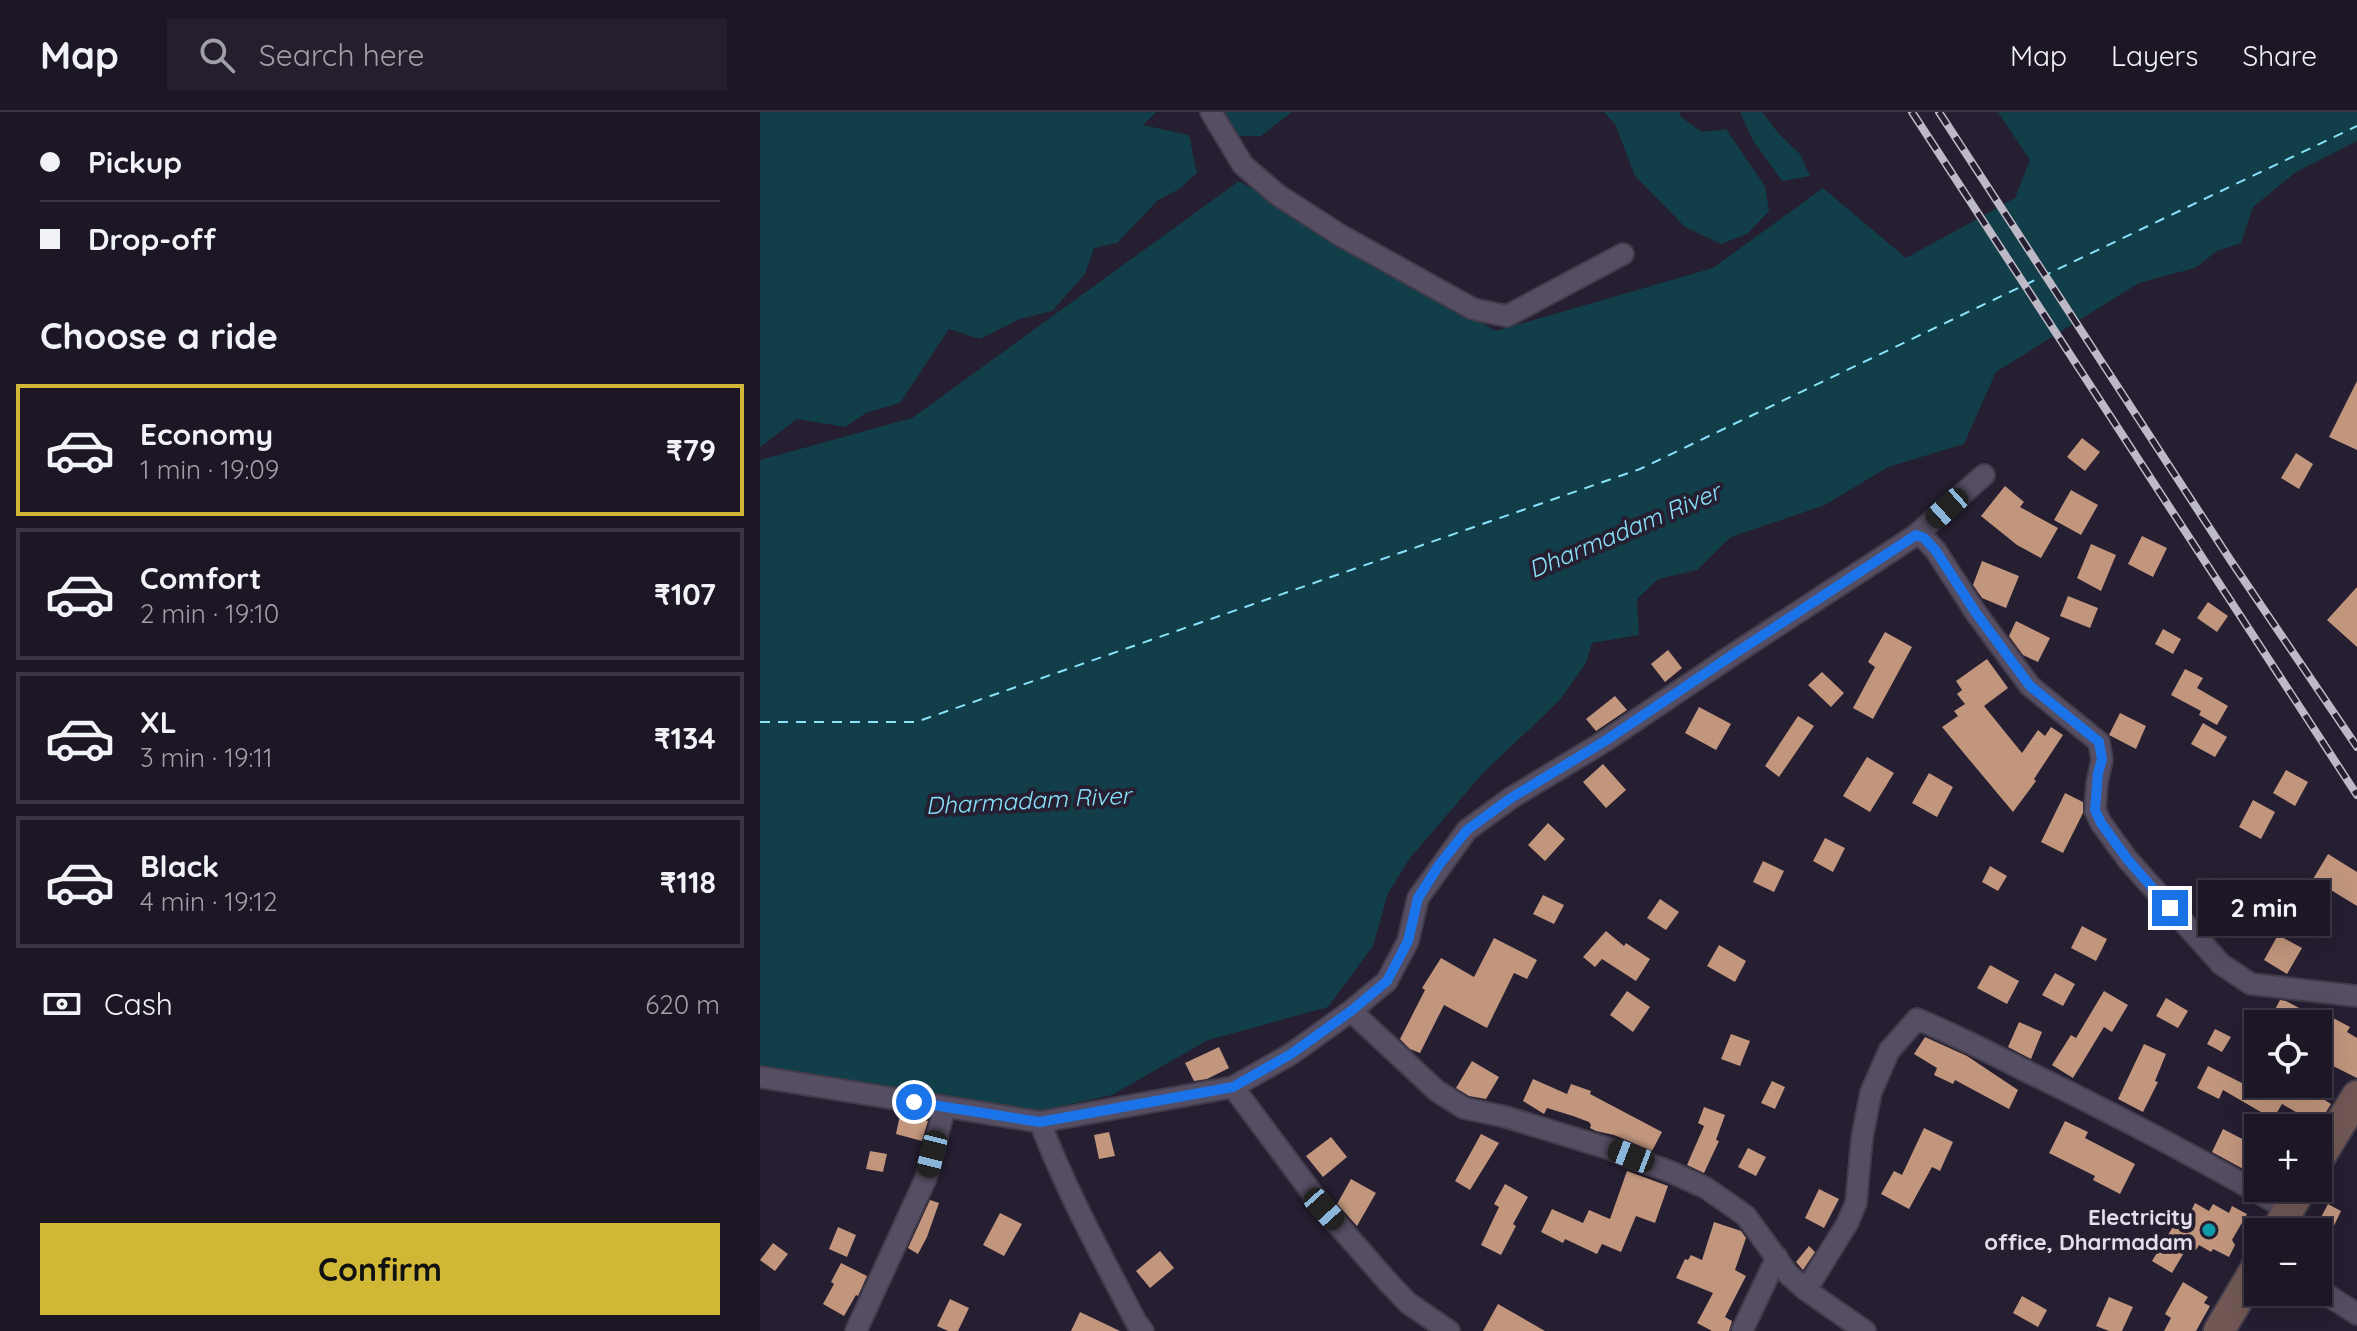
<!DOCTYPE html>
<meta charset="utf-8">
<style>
:root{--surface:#1c1625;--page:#251f2d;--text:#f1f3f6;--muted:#a09fa7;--line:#3a3542;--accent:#d0b836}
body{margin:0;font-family:Quicksand,sans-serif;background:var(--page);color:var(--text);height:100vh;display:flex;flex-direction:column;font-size:30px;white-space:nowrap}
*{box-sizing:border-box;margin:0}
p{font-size:26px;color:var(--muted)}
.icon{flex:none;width:44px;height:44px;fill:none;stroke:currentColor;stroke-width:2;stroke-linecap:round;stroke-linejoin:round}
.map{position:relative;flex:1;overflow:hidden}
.sheet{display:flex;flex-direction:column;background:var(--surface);width:760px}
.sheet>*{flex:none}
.banner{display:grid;align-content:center;height:176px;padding:0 40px;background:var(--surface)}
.fabs{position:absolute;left:1484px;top:898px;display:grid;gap:16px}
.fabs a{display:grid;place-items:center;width:88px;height:88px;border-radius:0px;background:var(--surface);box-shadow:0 8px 32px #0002,0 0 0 2px var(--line);font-size:40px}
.end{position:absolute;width:36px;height:36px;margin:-18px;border:10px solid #1a73e8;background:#fff;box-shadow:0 0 0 4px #fff}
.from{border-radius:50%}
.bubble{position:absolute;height:56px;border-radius:0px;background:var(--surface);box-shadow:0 8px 32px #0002,0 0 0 2px var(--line);font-size:26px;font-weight:800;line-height:56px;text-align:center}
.car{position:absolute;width:24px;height:48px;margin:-24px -12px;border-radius:10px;box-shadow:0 0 6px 2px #0007;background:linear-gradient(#222 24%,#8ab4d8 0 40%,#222 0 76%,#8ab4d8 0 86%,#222 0)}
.banner b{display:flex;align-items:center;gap:28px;height:76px;font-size:30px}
.banner b+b{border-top:2px solid var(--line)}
.banner i{width:20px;height:20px;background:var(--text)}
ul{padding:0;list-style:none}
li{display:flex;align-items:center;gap:24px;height:132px;margin:0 16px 12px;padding:0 24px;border:4px solid var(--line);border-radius:0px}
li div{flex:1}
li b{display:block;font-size:30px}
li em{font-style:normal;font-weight:800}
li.active{border-color:var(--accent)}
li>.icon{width:72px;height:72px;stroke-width:1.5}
h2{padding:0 40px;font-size:36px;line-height:96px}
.pay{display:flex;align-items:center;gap:20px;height:88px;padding:0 40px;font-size:30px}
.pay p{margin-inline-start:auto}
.action{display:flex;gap:16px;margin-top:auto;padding:16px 40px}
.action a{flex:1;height:92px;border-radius:0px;background:var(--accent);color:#111;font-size:32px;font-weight:800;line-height:92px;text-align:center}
header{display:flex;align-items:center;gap:48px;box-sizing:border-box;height:112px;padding:0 40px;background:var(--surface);border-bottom:2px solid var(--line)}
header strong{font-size:38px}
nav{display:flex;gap:44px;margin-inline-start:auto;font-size:28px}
.search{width:560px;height:72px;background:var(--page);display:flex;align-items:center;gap:20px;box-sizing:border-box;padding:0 28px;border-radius:0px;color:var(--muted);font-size:30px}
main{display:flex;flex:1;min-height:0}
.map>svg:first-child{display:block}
</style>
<header>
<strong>Map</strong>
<div class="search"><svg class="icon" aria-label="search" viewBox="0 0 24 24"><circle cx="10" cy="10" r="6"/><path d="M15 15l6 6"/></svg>Search here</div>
<nav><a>Map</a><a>Layers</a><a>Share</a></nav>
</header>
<main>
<section class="sheet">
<div class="banner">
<b><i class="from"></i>Pickup</b>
<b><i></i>Drop-off</b>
</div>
<h2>Choose a ride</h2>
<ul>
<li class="active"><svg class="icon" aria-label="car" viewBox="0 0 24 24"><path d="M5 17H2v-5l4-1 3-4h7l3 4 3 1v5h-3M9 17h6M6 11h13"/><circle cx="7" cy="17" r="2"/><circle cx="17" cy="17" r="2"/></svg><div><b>Economy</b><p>1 min · 19:09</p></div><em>₹79</em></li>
<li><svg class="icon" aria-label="car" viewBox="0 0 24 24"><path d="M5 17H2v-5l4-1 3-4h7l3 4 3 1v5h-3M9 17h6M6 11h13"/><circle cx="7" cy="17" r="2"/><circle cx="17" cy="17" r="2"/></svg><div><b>Comfort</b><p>2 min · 19:10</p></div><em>₹107</em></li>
<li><svg class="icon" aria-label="car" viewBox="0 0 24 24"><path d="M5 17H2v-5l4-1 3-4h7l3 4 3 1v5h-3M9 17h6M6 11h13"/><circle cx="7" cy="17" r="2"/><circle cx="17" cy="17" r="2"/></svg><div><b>XL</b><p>3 min · 19:11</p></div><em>₹134</em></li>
<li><svg class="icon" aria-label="car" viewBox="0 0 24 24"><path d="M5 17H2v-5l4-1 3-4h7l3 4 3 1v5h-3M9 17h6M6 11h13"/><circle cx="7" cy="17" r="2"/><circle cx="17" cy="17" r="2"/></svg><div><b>Black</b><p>4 min · 19:12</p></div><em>₹118</em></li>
</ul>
<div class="pay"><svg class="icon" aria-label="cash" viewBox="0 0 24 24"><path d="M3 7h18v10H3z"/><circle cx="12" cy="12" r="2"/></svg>Cash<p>620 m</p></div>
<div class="action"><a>Confirm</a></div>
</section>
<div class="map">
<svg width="1597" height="1219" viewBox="0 0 1597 1219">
<rect width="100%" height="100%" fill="#261e31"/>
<path fill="#113e48" d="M 0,0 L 396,0 L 383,13 L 429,23 L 437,61 L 419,77 L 397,89 L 357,131 L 334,136 L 325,162 L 292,199 L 260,207 L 220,227 L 189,217 L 140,291 L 106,301 L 85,315 L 37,307 L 0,335 Z
M 454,0 L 532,0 L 501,24 L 474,24 Z
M 844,0 L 919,0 L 921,5 L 942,20 L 966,17 L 1005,74 L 1009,99 L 987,122 L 961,132 L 925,115 L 875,64 L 855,12 Z
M 980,0 L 1002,0 L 1019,22 L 1040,42 L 1050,64 L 1022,69 L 992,27 Z
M 1238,0 L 1597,0 L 1597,29 L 1536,60 L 1493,95 L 1481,131 L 1457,139 L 1435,156 L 1379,171 L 1236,260 L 1204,332 L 1128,355 L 1065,393 L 971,425 L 937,458 L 898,467 L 877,487 L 879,523 L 832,531 L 826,551 L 799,589 L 722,662 L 650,746 L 628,781 L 613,834 L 568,895 L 448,928 L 352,983 L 269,1001 L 0,958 L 0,348 L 152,306 L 479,69 L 736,219 L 953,156 L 1063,76 L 1146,146 L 1255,86 L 1270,48 Z"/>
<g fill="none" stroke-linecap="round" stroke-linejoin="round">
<path stroke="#88e3fa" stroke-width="2" stroke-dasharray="10 8" stroke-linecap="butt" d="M 0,610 L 156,610 L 880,357 L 1597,14"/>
</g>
<path fill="#c1967d" d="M 1597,269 L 1597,338 L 1569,325 Z
M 1322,326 L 1340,340 L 1325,359 L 1307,345 Z
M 1536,341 L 1553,352 L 1539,377 L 1521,366 Z
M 1245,374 L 1264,390 L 1260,395 L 1298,416 L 1281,446 L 1257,433 L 1221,404 Z
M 1311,378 L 1338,393 L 1321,423 L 1294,408 Z
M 1382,424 L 1407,436 L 1393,465 L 1368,452 Z
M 1331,432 L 1356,443 L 1341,479 L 1317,466 Z
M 1222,449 L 1259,464 L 1246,496 L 1222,486 L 1213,473 Z
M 1597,475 L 1597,535 L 1567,508 Z
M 1308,484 L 1338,496 L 1330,516 L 1300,504 Z
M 1448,490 L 1468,504 L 1457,520 L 1437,506 Z
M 1256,509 L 1290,526 L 1278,550 L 1263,543 L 1249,524 Z
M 1403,517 L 1421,527 L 1413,542 L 1395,532 Z
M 1125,520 L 1152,535 L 1113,607 L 1093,596 L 1115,555 L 1108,550 Z
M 908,538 L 922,556 L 905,570 L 891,552 Z
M 1227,547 L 1248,576 L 1224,594 L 1262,641 L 1278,618 L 1285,624 L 1291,615 L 1303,623 L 1274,667 L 1276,669 L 1253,700 L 1182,615 L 1198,604 L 1194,599 L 1205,592 L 1197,582 L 1202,578 L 1196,569 Z
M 1425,557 L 1443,566 L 1437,576 L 1468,594 L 1457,613 L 1439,603 L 1441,599 L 1411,583 Z
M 1062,560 L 1084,581 L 1071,595 L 1048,573 Z
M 855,584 L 867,598 L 836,619 L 826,607 Z
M 939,595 L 971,612 L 956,638 L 925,621 Z
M 1360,601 L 1386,614 L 1376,637 L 1349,623 Z
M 1038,604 L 1054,614 L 1019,665 L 1005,654 Z
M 1443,611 L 1467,625 L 1455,645 L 1431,632 Z
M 1107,645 L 1134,661 L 1110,700 L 1083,684 Z
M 843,652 L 866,678 L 846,696 L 823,670 Z
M 1526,658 L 1548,670 L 1535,694 L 1513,681 Z
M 1169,661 L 1193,675 L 1177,705 L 1152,691 Z
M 1305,681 L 1323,690 L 1323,701 L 1303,741 L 1281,730 Z
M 1493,688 L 1515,700 L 1501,727 L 1479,715 Z
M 788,711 L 805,727 L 785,749 L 768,733 Z
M 1065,726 L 1085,736 L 1073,760 L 1053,749 Z
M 1568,742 L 1597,760 L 1597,794 L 1553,767 Z
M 1003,749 L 1024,759 L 1014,780 L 993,770 Z
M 1230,754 L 1247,764 L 1238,779 L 1222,770 Z
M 783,783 L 804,793 L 794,812 L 773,802 Z
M 1470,783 L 1495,798 L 1482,818 L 1458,802 Z
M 900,787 L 919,800 L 906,818 L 887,806 Z
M 1322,814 L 1347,827 L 1336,849 L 1311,836 Z
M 846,819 L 864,834 L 866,831 L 890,847 L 876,869 L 842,847 L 835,855 L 823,845 Z
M 1518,823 L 1542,836 L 1527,862 L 1504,848 Z
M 734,826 L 777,848 L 767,867 L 754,861 L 727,916 L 684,893 L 660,941 L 650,937 L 640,927 L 665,878 L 662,876 L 681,846 L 714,865 Z
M 959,833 L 986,849 L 975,870 L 947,854 Z
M 1230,853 L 1259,869 L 1247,892 L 1217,876 Z
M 1295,861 L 1315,872 L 1303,894 L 1282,883 Z
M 867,879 L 890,895 L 873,920 L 850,903 Z
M 1344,879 L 1368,893 L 1352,920 L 1344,915 L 1313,966 L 1292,953 L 1311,923 L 1316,926 Z
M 1406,886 L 1428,899 L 1418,916 L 1396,904 Z
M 1520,888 L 1526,889 L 1558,906 L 1558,898 L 1590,915 L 1587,920 L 1597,926 L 1597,966 L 1569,952 L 1568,955 L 1558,949 L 1558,912 L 1507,912 Z
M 1259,910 L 1282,920 L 1271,947 L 1248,935 Z
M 1455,917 L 1471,925 L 1462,940 L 1447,932 Z
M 971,922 L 990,929 L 980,954 L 961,947 Z
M 1165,925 L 1207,944 L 1258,978 L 1249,997 L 1195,968 L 1193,972 L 1174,963 L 1177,956 L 1154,942 Z
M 1384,932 L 1406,942 L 1395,969 L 1398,970 L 1383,1000 L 1358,987 Z
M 459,935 L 469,956 L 447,967 L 434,969 L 425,951 Z
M 1498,948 L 1498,972 L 1530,972 L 1544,980 L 1546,976 L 1571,992 L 1558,1013 L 1522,992 L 1513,1007 L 1463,978 L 1459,987 L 1437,976 L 1448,954 L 1484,972 Z
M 712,949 L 739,965 L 726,987 L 709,984 L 696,976 Z
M 773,967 L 807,982 L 811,972 L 831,979 L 830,982 L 902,1020 L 892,1039 L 854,1023 L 836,1019 L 830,1016 L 831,1013 L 829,1010 L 813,1004 L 787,996 L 784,1002 L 763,989 Z
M 1012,969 L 1025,975 L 1015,997 L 1001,991 Z
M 944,995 L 965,1003 L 956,1028 L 959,1029 L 944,1061 L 927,1053 L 944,1014 L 938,1011 Z
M 140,1003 L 168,1009 L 162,1029 L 136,1022 Z
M 1305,1009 L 1328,1020 L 1325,1026 L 1375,1052 L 1360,1082 L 1333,1068 L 1335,1064 L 1289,1041 Z
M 1164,1016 L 1193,1030 L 1180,1059 L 1172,1055 L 1149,1097 L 1121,1082 L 1134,1059 L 1142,1063 Z
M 1463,1017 L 1498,1035 L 1498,1065 L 1452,1040 Z
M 349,1020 L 355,1044 L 339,1047 L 334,1023 Z
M 721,1022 L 739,1031 L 710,1078 L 695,1069 Z
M 571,1025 L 587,1045 L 563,1065 L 546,1044 Z
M 988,1036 L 1006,1045 L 996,1064 L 978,1055 Z
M 110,1039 L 127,1042 L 123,1060 L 106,1057 Z
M 867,1059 L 908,1074 L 895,1111 L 876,1104 L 861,1140 L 842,1132 L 837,1142 L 805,1127 L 803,1131 L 781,1120 L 792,1097 L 823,1111 L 829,1098 L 850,1107 Z
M 591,1067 L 616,1081 L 597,1114 L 577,1092 Z
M 745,1072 L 768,1085 L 753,1112 L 756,1114 L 741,1143 L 721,1133 L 739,1095 L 734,1092 Z
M 1059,1077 L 1079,1087 L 1064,1116 L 1045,1106 Z
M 170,1088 L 179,1091 L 167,1125 L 158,1142 L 148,1136 Z
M 1435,1091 L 1449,1099 L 1453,1092 L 1469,1101 L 1472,1094 L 1487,1102 L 1472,1128 L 1475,1133 L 1469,1145 L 1453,1137 L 1451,1140 L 1439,1133 L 1436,1138 L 1428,1134 L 1412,1161 L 1392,1149 L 1422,1100 L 1429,1103 Z
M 1568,1092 L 1581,1099 L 1571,1120 L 1557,1113 Z
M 240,1101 L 262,1112 L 244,1144 L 223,1133 Z
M 954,1110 L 981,1119 L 986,1126 L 975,1158 L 986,1164 L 965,1205 L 972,1209 L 969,1219 L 952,1219 L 937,1211 L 953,1181 L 916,1166 L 925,1147 L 928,1148 L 931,1143 L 942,1148 Z
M 78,1115 L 96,1123 L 87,1145 L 69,1137 Z
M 13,1131 L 28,1142 L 15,1159 L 0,1148 Z
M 1049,1134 L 1055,1140 L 1043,1158 L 1036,1150 Z
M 400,1139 L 414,1156 L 390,1176 L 376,1159 Z
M 81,1151 L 107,1164 L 98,1184 L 96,1183 L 84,1204 L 63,1192 L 74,1172 L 71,1170 Z
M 1423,1170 L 1448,1185 L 1444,1191 L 1450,1194 L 1436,1219 L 1404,1219 L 1411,1206 L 1405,1202 Z
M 1262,1184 L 1287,1198 L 1278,1215 L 1253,1201 Z
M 1349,1185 L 1373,1195 L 1362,1219 L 1349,1219 L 1336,1214 Z
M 190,1187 L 209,1196 L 198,1219 L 188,1219 L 177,1214 Z
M 738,1192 L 785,1219 L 723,1219 Z
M 320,1200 L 360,1219 L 311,1219 Z"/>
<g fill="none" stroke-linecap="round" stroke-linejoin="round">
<g stroke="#423c4b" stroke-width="24">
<path id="street" d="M 451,0 L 483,53 L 518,83 L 580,123 L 713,197 L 747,204 L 863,142
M 1156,423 L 1164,426 L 1176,439 L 1216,501 L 1270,574 L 1339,630 L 1342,648 L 1337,671 L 1335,698 L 1341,711 L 1368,748 L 1461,852 L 1491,872 L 1597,884
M 591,899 L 627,869 L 648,829 L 658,786 L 707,718 L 751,686 L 845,629 L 974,542 L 1156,423 L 1224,363
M 0,965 L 280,1010 L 473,975 L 531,942 L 591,899 L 677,979 L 704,996 L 746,1005 L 850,1037 L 911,1060 L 946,1076 L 986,1104 L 1028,1162 L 1046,1178 L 1105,1219
M 473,975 L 564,1097 L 628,1170 L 648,1191 L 689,1219
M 280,1010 C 306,1079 342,1144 376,1210 L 383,1219
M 1558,1177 L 1597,1202
M 1046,1178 L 1087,1112 L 1096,1091 L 1102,1026 L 1111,980 L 1129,939 L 1157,907 C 1195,923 1231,941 1268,960 C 1356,1003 1443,1048 1528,1098
M 96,1219 L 166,1066 L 185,995
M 982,1219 L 1017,1145"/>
</g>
<g stroke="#423c4b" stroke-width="34">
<path id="secondary" d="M 1558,1048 L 1597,984
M 1516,1120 L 1541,1076
M 1459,1219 L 1498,1153"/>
</g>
<use href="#street" stroke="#564e63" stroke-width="20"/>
<use href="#secondary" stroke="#715855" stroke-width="30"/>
<g stroke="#beb9c7" stroke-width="8">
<path id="rail" d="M 1152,0 L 1597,683
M 1179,0 L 1471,449 L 1597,635"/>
</g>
<use href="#rail" stroke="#261e31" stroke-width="5" stroke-dasharray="15" stroke-linecap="butt"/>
</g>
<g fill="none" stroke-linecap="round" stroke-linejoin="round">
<path stroke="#1a73e8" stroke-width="10" d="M 154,990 L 280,1010 L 473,975 L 531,942 L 591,899 L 627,869 L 648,829 L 658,786 L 679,753 L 707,718 L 751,686 L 845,629 L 974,542 L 1156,423 L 1164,426 L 1176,439 L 1216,501 L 1270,574 L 1339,630 L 1342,648 L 1338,661 L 1335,698 L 1341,711 L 1368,748 L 1410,796"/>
</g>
<circle fill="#0f9aa8" stroke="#261e31" stroke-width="3" cx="1449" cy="1118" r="8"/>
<g text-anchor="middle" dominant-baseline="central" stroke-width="8" stroke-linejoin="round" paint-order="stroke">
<g font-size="22" font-weight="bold" fill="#e3dfeb" stroke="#261e31" text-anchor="end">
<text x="1433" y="1105">Electricity<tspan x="1433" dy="25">office, Dharmadam</tspan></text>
</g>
<g font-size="24" font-style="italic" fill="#88e3fa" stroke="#261e31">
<text transform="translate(864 418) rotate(-23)">Dharmadam River</text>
<text transform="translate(268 688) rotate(-3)">Dharmadam River</text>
</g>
</g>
</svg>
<div class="fabs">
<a><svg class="icon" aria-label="locate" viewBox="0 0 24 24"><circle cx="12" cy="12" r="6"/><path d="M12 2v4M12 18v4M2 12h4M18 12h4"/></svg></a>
<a>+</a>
<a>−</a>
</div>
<i class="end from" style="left:154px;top:990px"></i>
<i class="end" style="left:1410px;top:796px"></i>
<div class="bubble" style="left:1438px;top:768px;width:132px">2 min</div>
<i class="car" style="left:1187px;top:396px;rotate:228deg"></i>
<i class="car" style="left:172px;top:1042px;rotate:194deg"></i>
<i class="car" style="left:871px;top:1044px;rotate:291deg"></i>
<i class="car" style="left:564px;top:1097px;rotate:138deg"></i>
</div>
</main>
